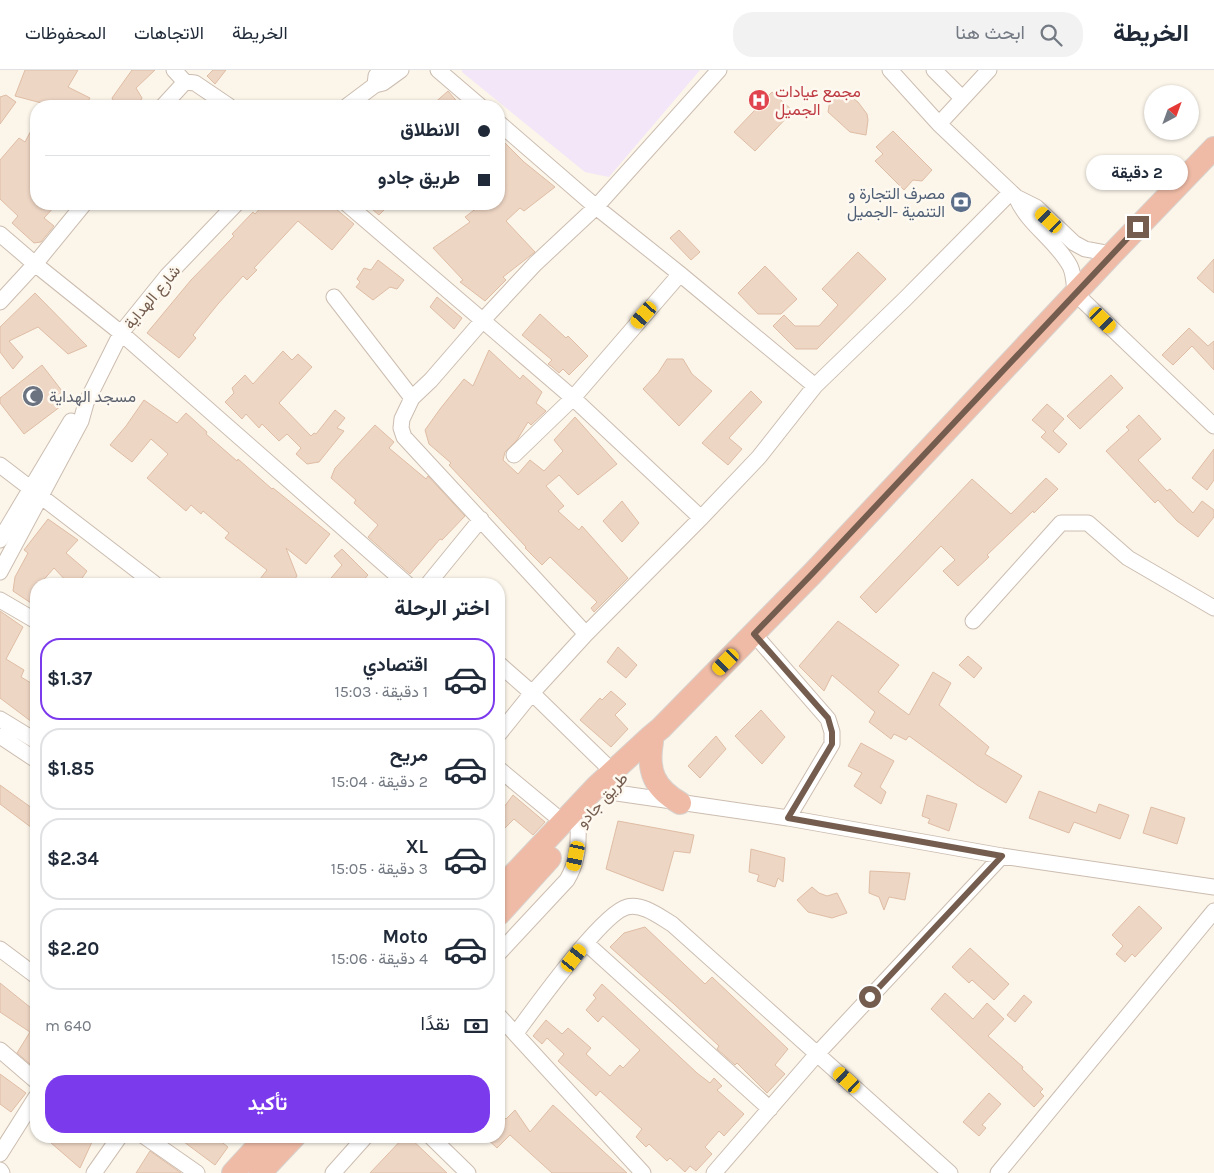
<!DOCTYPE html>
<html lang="ar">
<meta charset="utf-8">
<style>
:root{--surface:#fff;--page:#f2f2f3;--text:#1f2937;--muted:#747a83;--line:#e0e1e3;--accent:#7c3aed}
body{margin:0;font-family:Karla,Vazirmatn,sans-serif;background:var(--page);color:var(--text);direction:rtl;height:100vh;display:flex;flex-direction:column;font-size:19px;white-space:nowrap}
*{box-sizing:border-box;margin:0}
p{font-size:16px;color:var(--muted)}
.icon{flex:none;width:28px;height:28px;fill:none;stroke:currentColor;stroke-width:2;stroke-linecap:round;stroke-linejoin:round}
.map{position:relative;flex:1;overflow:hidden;direction:ltr}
.side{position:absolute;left:30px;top:508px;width:475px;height:565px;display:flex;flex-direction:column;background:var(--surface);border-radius:20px;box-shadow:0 1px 4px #0004;direction:rtl}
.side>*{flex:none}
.hud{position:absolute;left:30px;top:30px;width:475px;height:110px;border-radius:20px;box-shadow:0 1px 4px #0004;direction:rtl;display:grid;align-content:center;height:110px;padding:0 15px;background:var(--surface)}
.needle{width:32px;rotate:41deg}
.controls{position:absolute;left:1144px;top:15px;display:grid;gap:10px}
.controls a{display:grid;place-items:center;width:55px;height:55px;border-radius:50%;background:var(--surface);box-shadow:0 1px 4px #0004;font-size:25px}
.end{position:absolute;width:22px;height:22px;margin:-11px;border:6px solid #745d4f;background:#fff;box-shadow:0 0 0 2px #fff}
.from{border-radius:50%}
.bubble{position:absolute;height:35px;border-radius:18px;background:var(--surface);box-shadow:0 1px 4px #0004;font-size:16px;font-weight:700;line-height:35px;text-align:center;direction:rtl}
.car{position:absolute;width:15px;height:30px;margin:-15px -8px;border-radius:6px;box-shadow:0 0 4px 1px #0007;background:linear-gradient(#f5c518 24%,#345 0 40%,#f5c518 0 76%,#345 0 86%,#f5c518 0)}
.hud b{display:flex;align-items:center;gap:18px;height:48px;font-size:19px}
.hud b+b{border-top:1px solid var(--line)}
.hud i{width:12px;height:12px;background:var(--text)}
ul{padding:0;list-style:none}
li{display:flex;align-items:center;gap:15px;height:82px;margin:0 10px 8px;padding:0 5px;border:2px solid var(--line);border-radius:20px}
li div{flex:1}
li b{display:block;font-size:19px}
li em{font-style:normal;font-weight:700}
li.current{border-color:var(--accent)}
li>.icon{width:45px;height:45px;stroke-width:1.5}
h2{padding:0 15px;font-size:22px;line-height:60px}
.pay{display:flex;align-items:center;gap:12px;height:55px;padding:0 15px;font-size:19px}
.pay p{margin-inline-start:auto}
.action{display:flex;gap:10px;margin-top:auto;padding:10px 15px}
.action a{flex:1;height:58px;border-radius:20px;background:var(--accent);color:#fff;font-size:20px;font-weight:700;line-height:58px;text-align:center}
header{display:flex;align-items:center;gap:30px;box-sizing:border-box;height:70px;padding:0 25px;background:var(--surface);border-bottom:1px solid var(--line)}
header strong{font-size:24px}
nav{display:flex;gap:28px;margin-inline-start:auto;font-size:18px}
.search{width:350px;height:45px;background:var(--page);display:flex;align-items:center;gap:12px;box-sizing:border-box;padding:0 18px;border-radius:20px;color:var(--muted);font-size:19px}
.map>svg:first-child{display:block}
</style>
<header>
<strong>الخريطة</strong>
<div class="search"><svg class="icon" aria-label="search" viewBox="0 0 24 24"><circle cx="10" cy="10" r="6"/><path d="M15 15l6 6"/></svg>ابحث هنا</div>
<nav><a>الخريطة</a><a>الاتجاهات</a><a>المحفوظات</a></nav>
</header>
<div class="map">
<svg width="1214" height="1103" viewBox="0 0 1214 1103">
<rect width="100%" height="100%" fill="#fbf5ea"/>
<path fill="#f2e6f8" d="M 462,0 L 700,0 L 609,107 L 585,102 L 462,2 Z"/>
<path fill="#eed6c4" stroke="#dfbda5" d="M 25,0 L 78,0 L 68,17 L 90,28 L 85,36 L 53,36 L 15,26 Z
M 132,0 L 155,0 L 136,18 L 142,28 L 138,36 L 116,36 L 112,28 Z
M 213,0 L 226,0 L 215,14 L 207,6 Z
M 448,21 L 461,36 L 431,36 Z
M 772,22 L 793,41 L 755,81 L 734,62 Z
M 831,24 L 851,27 L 858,32 L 867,44 L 868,50 L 866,65 L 850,62 L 828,42 Z
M 6,25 L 16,32 L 0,54 L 0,27 Z
M 36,51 L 36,134 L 57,134 L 44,148 L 54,156 L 41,172 L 34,173 L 12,153 L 18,146 L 0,129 L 0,90 L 19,68 L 25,72 Z
M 893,61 L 932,100 L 922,111 L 913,110 L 904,120 L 875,91 L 883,84 L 876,77 Z
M 505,73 L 524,92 L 555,117 L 524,141 L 520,138 L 506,151 L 535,182 L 503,207 L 506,210 L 485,231 L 460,212 L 463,210 L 433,178 L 470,152 L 465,147 L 482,134 L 499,134 L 499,78 Z
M 264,134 L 330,134 L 354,154 L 332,180 L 298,151 L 254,198 L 257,200 L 247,210 L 243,206 L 218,234 L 193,265 L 196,268 L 179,288 L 147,263 L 191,210 L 234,166 L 232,164 L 253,142 L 255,144 Z
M 366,134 L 390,134 L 379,145 Z
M 679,160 L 700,182 L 691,190 L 670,168 Z
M 858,182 L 886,209 L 817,279 L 796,279 L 773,256 L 784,245 L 795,256 L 819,256 L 838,235 L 822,219 Z
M 1214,189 L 1214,223 L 1197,208 Z
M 378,190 L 404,210 L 397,219 L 390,217 L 373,230 L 356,217 L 360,212 L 357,209 L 364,198 L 371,200 Z
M 765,196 L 797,229 L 781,244 L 758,244 L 738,223 Z
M 35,223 L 87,276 L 68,284 L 38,257 L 9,271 L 23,287 L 13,299 L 0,282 L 0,257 Z
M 437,227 L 462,248 L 454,259 L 430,237 Z
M 540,244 L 566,268 L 568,266 L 588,286 L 569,305 L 563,299 L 559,303 L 551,296 L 548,294 L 552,290 L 522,265 Z
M 1189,258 L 1208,276 L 1214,271 L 1214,300 L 1192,276 L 1173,295 L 1162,285 Z
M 489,280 L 520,309 L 523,305 L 542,322 L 536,333 L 546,341 L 531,355 L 528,352 L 517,370 L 505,382 L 503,390 L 518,404 L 530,390 L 544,401 L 563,381 L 554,370 L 575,347 L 617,394 L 578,425 L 559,405 L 546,416 L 564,436 L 558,441 L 579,460 L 582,456 L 628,508 L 594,542 L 591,538 L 597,532 L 550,487 L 542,495 L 525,478 L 526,477 L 449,395 L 451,393 L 429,374 L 425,360 L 440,339 L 464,309 L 473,316 Z
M 283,281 L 292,290 L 298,284 L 312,297 L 279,333 L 311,366 L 314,363 L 316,364 L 335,340 L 345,348 L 337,358 L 344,361 L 319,392 L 307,394 L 296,384 L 301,378 L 287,364 L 279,371 L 262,354 L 259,358 L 246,344 L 242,349 L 225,332 L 234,323 L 232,318 L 245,305 L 253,314 Z
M 667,289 L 683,289 L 692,304 L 712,321 L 679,356 L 643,319 L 658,303 Z
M 42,295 L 69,330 L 24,364 L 0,333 L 0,328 Z
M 1111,305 L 1123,318 L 1080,359 L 1067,346 Z
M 751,321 L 762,332 L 729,368 L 742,379 L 728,395 L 702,373 Z
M 144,330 L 177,353 L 186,343 L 207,362 L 206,364 L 237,391 L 238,389 L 272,419 L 273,418 L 330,464 L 306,494 L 286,478 L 297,506 L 291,514 L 256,514 L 267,500 L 225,468 L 229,463 L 203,441 L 201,444 L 191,435 L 186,441 L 147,408 L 168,384 L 151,369 L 132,392 L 110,375 L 126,356 Z
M 1047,334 L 1064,349 L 1053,361 L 1067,374 L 1059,383 L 1041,367 L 1046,362 L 1032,350 Z
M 1139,345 L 1161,369 L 1138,390 L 1167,421 L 1170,419 L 1193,443 L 1202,431 L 1214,440 L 1214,447 L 1198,467 L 1177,451 L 1158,430 L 1155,433 L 1106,381 L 1129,360 L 1126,357 Z
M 375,355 L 394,372 L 389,378 L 426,409 L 428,406 L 465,446 L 442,470 L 440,469 L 410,504 L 368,467 L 378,455 L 354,433 L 356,430 L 331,408 L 335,398 Z
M 1214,379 L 1214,410 L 1207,420 L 1192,408 Z
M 1046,408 L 1058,419 L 1034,443 L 1033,441 L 987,485 L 989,487 L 958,516 L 943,501 L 955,490 L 941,476 L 876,543 L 860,527 L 972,409 L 1011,444 Z
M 622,431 L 639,453 L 622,472 L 603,451 Z
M 48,449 L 78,470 L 66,483 L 87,501 L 78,514 L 69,514 L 54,498 L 40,514 L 36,514 L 36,522 L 31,533 L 13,521 L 15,507 L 28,483 L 24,480 Z
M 342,479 L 368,505 L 360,514 L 326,514 L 342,495 L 334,486 Z
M 0,541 L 23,557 L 6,589 L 24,600 L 21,607 L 36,616 L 36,655 L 0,628 Z
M 838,551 L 899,595 L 878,622 L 909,645 L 933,602 L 951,613 L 939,635 L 989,677 L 985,684 L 1022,706 L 1006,733 L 977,715 L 909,666 L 906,670 L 894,664 L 891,669 L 869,652 L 875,642 L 832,605 L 824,621 L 799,596 Z
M 618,577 L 637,595 L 626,608 L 607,592 Z
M 968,586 L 982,598 L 974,608 L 959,595 Z
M 611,621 L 626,634 L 615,645 L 628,659 L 611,677 L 580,650 L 600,628 L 602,630 Z
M 761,640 L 785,667 L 762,694 L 735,666 Z
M 716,666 L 726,679 L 700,708 L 688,696 Z
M 861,673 L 894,691 L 880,717 L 886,722 L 881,734 L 854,716 L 862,703 L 848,696 Z
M 0,715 L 36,741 L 36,761 L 0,734 Z
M 1039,721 L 1096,743 L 1099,734 L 1129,745 L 1120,769 L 1074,752 L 1069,763 L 1029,748 Z
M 513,725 L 545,752 L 533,765 L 514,749 L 505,758 L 499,754 L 499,744 Z
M 927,725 L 957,734 L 949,761 L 928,753 L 930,749 L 922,746 Z
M 1151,737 L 1185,748 L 1177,774 L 1143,763 Z
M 618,751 L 694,765 L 690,783 L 674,781 L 663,821 L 606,799 Z
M 751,779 L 785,788 L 783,812 L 778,808 L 775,817 L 757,811 L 759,805 L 749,802 Z
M 870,801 L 910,803 L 905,830 L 889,827 L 884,840 L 879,827 L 869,823 Z
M 812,817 L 819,823 L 827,826 L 837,823 L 847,843 L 832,848 L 808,842 L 797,830 Z
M 1139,836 L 1162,858 L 1135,887 L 1132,884 L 1125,892 L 1116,884 L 1123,876 L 1112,865 Z
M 645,857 L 705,914 L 712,907 L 788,979 L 775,995 L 785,1004 L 767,1023 L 737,993 L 735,995 L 717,979 L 719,976 L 674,934 L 610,877 L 624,863 Z
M 970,878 L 1009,914 L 994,930 L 972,910 L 969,913 L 952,897 Z
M 0,913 L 36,942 L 36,999 L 17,983 L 30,962 L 0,942 Z
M 602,914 L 697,1003 L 710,1013 L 714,1008 L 722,1016 L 717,1020 L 744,1044 L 724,1066 L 719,1061 L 705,1077 L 712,1084 L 696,1101 L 690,1096 L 685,1102 L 670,1088 L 667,1091 L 649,1074 L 646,1077 L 636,1067 L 642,1059 L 600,1021 L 596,1026 L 558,991 L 564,984 L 547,968 L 542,974 L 533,966 L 546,950 L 562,964 L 568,958 L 591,978 L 586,984 L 610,1006 L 620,995 L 623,998 L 640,980 L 603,946 L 598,952 L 586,940 L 596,928 L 593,925 Z
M 945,923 L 973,949 L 987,933 L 1004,949 L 988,966 L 1023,997 L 1022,999 L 1043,1019 L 1040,1022 L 1044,1026 L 1034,1037 L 931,939 Z
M 1024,925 L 1032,932 L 1015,952 L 1007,945 Z
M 0,1004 L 26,1023 L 11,1042 L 0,1034 Z
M 989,1023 L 1001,1034 L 982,1055 L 986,1058 L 979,1066 L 963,1052 Z
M 553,1035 L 627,1103 L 552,1103 L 510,1065 L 497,1078 L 484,1066 L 499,1066 L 499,1042 L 506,1049 L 515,1040 L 530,1062 Z
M 43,1066 L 85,1066 L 92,1072 L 80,1098 Z
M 176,1066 L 214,1066 L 228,1077 L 215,1095 Z
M 405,1066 L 408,1066 L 447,1103 L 370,1103 Z
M 150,1081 L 181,1103 L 136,1103 Z"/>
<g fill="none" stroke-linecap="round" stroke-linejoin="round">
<g stroke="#ccbdb0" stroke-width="17">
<path id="minor" d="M 174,0 L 185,12
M 438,0 L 480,36
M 890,0 L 939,54 L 1016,127 L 1036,137 L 1074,173 L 1085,179 L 1112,184
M 934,0 L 962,28
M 375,15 L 376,6 L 380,0
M 163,36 L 185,12 L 195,13 L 229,36
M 347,36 L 375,15 L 383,13 L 401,0
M 499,53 L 596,137 L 680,204 L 815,316
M 939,54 L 989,0
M 1016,127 C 1028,155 1056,170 1070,196 C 1074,204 1074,214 1075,223 L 1214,356
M 347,134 L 573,328 L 701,448
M 0,164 L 35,194 L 121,263 L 407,514
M 334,227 L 412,328
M 0,232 L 35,194 L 84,134
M 514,385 L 573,328 L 680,204
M 0,395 L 155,514
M 0,470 L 71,351
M 0,502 L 81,351 L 86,333 L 121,263 L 167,206 L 236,134
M 428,514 L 481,449
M 0,530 L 36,551
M 973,551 L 1061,453 L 1088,453 L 1128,488 L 1214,538
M 586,564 L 404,367 L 401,358 L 402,349 L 412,328 L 431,310 L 483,250 L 535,194 L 596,137 L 719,0
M 754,564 L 828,649 L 832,662 L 832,674 L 788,748
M 499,594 L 532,623 L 613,702
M 0,649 L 36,671
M 499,664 L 532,623 L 586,564 L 701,448 L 759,387 L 815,316 L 905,229 L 1011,122
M 0,666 L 36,690
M 499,699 L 563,752
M 597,716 L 610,722 L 788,748 L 1002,786 L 1214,817
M 586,873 L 770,1039
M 0,879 L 36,906
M 499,883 L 567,810 C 577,793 579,776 578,756
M 499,946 L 643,1103
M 516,963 C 534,939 602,843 627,837 C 642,833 659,846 672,854 L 950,1103
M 0,980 L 36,1011
M 144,1066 L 197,1103
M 430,1066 L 468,1103
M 0,1084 L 36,1027
M 0,1100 L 2,1103
M 94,1103 L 120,1066
M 333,1103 L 366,1066
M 714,1103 L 817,984 L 1002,786
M 998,1103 L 1214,841"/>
</g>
<g stroke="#d8d2ce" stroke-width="24">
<path id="highway" d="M 652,672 C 647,701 654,718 680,733
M 499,820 L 597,716 L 649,668 L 661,658 L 812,504 L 1112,184 L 1214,78
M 499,844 L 550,788
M 233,1103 L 267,1066
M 260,1103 L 295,1066"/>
</g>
<use href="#minor" stroke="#fff" stroke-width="15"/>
<use href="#highway" stroke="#efbba6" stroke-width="22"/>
</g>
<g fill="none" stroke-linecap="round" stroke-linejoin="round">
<path stroke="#745d4f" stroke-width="6" d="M 870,927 L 1002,786 L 788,748 L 832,674 L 832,662 L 828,648 L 754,564 L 812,504 L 1138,157"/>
</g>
<defs>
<g id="hospital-disc" transform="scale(1.125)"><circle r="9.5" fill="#e0444e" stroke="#fef9f0"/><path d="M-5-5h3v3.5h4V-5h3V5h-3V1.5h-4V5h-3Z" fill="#fff"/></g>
<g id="bank-disc" transform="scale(1.125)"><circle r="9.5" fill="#5c6f8a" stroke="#fef9f0"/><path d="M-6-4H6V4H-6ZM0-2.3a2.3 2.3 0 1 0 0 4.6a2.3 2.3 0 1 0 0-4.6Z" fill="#fff"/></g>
<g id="mosque-disc" transform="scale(1.125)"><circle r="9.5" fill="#6b7280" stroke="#fef9f0"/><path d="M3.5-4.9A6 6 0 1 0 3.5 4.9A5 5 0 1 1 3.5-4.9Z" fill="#fff"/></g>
</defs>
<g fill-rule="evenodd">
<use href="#hospital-disc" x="759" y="30"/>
<use href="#bank-disc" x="961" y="132"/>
<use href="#mosque-disc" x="33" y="326"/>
</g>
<g text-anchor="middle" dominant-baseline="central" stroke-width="5" stroke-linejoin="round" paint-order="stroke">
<g font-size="16" fill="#be3a42" stroke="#fef9f0" text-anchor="start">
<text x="775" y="21">مجمع عيادات<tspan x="775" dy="18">الجميل</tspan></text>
</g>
<g font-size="16" fill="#4e5e75" stroke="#fef9f0" text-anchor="end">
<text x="945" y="123">مصرف التجارة و<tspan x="945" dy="18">التنمية -الجميل</tspan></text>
</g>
<g font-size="16" fill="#745d4f" stroke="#fef9f0">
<text transform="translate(152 227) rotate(-50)">شارع الهداية</text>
<text transform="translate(602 730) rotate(-48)">طريق جادو</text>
</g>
<g font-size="16" fill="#5b616d" stroke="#fef9f0" text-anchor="start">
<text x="49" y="326">مسجد الهداية</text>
</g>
</g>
</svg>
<div class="controls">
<a><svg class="needle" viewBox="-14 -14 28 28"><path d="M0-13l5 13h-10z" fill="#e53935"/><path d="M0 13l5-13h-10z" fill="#747a83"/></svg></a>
</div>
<i class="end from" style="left:870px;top:927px"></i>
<i class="end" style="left:1138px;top:157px"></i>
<div class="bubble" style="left:1086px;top:85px;width:102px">2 دقيقة</div>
<i class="car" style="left:1049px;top:150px;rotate:313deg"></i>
<i class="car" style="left:644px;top:245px;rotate:221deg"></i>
<i class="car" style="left:1103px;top:250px;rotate:134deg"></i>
<i class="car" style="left:726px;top:592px;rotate:225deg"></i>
<i class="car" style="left:576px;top:786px;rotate:192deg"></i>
<i class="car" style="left:574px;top:888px;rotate:38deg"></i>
<i class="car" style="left:847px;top:1010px;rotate:312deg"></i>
<div class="hud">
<b><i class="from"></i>الانطلاق</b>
<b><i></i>طريق جادو</b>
</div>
<section class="side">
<h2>اختر الرحلة</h2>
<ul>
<li class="current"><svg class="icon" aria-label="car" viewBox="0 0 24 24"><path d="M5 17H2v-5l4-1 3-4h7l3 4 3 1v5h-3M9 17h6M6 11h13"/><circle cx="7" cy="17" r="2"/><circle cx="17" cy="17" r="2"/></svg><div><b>اقتصادي</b><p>1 دقيقة · 15:03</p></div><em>$1.37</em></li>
<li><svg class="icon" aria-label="car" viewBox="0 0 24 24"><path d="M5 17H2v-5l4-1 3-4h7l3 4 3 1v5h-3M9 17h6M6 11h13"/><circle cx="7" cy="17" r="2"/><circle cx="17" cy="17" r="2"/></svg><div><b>مريح</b><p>2 دقيقة · 15:04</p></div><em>$1.85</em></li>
<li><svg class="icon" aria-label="car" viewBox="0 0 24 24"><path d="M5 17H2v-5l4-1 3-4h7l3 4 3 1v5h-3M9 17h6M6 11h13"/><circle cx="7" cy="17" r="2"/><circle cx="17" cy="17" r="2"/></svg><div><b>XL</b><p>3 دقيقة · 15:05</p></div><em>$2.34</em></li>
<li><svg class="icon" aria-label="car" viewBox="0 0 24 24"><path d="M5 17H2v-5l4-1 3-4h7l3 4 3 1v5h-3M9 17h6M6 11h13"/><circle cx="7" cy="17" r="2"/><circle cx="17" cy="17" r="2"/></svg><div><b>Moto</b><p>4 دقيقة · 15:06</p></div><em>$2.20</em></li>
</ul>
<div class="pay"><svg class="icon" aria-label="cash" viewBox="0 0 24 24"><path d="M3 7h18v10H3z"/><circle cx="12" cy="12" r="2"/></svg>نقدًا<p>640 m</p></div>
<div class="action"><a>تأكيد</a></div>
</section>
</div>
